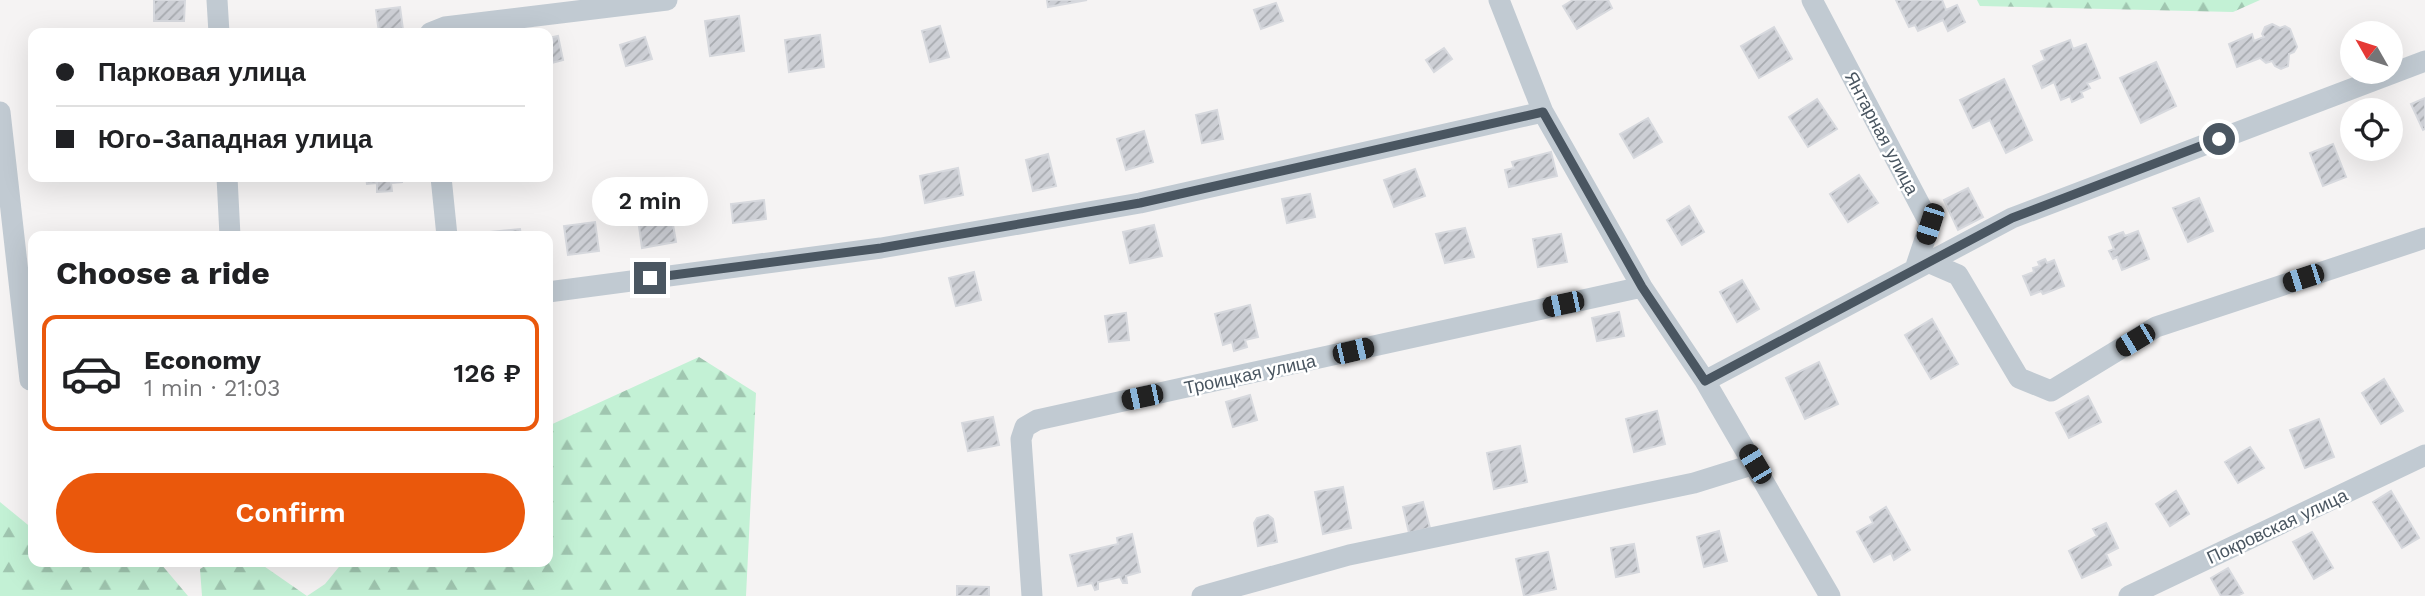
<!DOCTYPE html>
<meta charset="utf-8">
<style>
:root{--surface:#fff;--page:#f6f6f6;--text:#202124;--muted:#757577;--line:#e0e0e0;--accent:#ea580c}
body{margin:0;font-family:"Work Sans",sans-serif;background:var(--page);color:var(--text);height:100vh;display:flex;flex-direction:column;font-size:26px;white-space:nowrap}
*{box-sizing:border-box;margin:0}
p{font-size:23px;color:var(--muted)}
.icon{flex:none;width:38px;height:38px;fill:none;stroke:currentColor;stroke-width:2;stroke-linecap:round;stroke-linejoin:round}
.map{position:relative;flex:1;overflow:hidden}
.panel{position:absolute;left:28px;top:231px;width:525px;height:336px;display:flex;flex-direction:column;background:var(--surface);border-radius:14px;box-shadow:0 7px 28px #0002}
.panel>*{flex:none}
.banner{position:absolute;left:28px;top:28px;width:525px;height:154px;border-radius:14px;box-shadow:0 7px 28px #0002;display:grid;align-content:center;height:154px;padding:0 28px;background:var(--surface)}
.needle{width:46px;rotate:309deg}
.controls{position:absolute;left:2340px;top:21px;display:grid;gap:14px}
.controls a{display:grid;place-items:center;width:63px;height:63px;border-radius:50%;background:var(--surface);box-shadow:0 7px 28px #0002;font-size:35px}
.end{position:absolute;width:32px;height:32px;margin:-16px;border:9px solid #4a5661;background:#fff;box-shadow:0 0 0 4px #fff}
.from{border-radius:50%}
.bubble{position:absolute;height:49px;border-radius:24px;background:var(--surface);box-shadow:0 7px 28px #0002;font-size:23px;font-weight:600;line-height:49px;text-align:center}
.car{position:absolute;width:21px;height:42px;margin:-21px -10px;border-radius:9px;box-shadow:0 0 5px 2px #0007;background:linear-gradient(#222 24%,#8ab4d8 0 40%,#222 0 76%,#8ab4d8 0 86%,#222 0)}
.banner b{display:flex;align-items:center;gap:24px;height:66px;font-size:26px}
.banner b+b{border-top:2px solid var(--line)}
.banner i{width:18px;height:18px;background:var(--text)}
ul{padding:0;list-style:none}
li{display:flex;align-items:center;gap:21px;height:116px;margin:0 14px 10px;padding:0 14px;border:4px solid transparent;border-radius:14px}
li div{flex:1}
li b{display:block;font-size:26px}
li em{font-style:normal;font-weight:600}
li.selected{border-color:var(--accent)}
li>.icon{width:63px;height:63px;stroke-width:1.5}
h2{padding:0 28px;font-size:32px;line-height:84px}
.cta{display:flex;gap:14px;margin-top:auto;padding:14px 28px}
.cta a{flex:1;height:80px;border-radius:42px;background:var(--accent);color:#fff;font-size:28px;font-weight:600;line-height:80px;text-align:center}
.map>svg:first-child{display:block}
</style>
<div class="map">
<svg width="2425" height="596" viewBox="0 0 2425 596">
<defs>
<pattern id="forest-firs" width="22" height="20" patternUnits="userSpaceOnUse" patternTransform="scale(1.75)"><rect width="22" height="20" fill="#c3f1d5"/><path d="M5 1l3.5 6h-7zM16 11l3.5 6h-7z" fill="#a0c6b0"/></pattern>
<pattern id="building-hatch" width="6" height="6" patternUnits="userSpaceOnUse" patternTransform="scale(1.75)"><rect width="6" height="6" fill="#cdcfd5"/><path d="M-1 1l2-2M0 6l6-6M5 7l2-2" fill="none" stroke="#a8abb0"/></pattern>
</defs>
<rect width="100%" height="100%" fill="#f5f3f3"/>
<path fill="url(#forest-firs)" d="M 1977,0 L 2260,0 L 2233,12 L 1980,6 Z
M 699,357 L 756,393 L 746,596 L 202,596 L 200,569 L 211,562 L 258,562 L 307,596 L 325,584 L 343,562 L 548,562 L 548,426 Z
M 0,502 L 33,529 L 33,562 L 161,564 L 188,596 L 0,596 Z"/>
<path fill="url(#building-hatch)" stroke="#d7d9de" stroke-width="2" d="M 154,0 L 185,0 L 184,21 L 154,21 Z
M 1047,0 L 1087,0 L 1048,7 Z
M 1573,0 L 1608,0 L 1612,8 L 1577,29 L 1563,6 Z
M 1896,0 L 1942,0 L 1946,10 L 1957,5 L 1965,22 L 1948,31 L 1943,20 L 1918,31 L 1915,25 L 1909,27 Z
M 1276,3 L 1283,21 L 1261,29 L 1254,10 Z
M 400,7 L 403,30 L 406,33 L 379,33 L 376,10 Z
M 739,16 L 744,51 L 710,56 L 705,21 Z
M 2272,24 L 2280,28 L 2285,26 L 2290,29 L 2297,47 L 2294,52 L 2289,54 L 2288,66 L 2281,69 L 2275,66 L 2272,61 L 2266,63 L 2260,58 L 2237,67 L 2229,44 L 2252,34 L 2254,41 L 2264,37 L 2262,34 L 2265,27 Z
M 940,26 L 949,57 L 930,62 L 922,31 Z
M 1774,27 L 1792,59 L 1759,78 L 1741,46 Z
M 820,35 L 824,67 L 789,72 L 785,40 Z
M 558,36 L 563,60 L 548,64 L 548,38 Z
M 645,37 L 652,59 L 626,66 L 620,45 Z
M 2070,40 L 2073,49 L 2086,44 L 2100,78 L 2087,83 L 2090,88 L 2081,92 L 2083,97 L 2072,102 L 2070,96 L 2061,100 L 2054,82 L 2042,88 L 2033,66 L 2045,60 L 2041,51 Z
M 1444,48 L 1452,59 L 1434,72 L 1426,60 Z
M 2156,62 L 2176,106 L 2141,123 L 2120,78 Z
M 2004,79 L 2032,140 L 2006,153 L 1990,120 L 1973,128 L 1960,100 Z
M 2425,98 L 2425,129 L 2423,130 L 2411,104 Z
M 1817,99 L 1837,129 L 1808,147 L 1789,117 Z
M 1217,110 L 1223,139 L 1202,143 L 1196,115 Z
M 1648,118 L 1662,142 L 1634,158 L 1620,134 Z
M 1144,131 L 1153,162 L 1126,170 L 1117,139 Z
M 2333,144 L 2346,177 L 2323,186 L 2310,153 Z
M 1551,152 L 1557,176 L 1509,187 L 1505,170 L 1514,168 L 1512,162 Z
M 1048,154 L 1056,186 L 1033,191 L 1026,160 Z
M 958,168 L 963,195 L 925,203 L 920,176 Z
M 1415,169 L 1425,196 L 1394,207 L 1384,180 Z
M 1859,175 L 1878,203 L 1848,222 L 1830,194 Z
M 366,177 L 402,177 L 402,182 L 391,183 L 392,191 L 377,192 L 377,183 L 367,184 Z
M 1968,188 L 1983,217 L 1958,230 L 1944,200 Z
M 1310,194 L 1315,217 L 1287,223 L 1282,199 Z
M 2199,198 L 2213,231 L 2188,242 L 2173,208 Z
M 764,200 L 766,219 L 733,223 L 731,204 Z
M 1689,206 L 1704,232 L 1682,245 L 1667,220 Z
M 671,213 L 676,242 L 642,248 L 638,219 Z
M 595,222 L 599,251 L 568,255 L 564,226 Z
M 1154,225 L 1162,256 L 1130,263 L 1123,232 Z
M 1465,228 L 1474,257 L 1445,263 L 1436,234 Z
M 520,229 L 521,236 L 492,236 L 491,232 Z
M 2138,231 L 2149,259 L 2122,270 L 2117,257 L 2113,259 L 2109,251 L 2114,249 L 2109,237 L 2123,232 L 2125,236 Z
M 1561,234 L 1567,262 L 1538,267 L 1533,239 Z
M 2045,259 L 2047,263 L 2054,260 L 2064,286 L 2043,294 L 2041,291 L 2031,295 L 2023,276 L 2034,272 L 2033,268 L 2040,266 L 2038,262 Z
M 974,272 L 981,300 L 956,306 L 949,278 Z
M 1742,280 L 1759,309 L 1737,322 L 1720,292 Z
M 1250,305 L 1258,337 L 1245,340 L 1247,347 L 1234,351 L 1232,342 L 1223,345 L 1215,314 Z
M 1619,312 L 1624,336 L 1597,341 L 1592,318 Z
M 1126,313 L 1129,340 L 1109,342 L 1105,316 Z
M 1932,319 L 1958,364 L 1931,379 L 1905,335 Z
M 1819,362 L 1838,404 L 1805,419 L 1786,378 Z
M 2384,379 L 2403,411 L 2381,424 L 2362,393 Z
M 1250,395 L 1257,420 L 1233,427 L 1226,402 Z
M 2088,396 L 2101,422 L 2069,438 L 2056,413 Z
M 1657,411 L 1665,444 L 1634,452 L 1626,419 Z
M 993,417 L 999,445 L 968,451 L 962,423 Z
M 2319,419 L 2334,457 L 2305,468 L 2290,430 Z
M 1520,446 L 1527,482 L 1494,489 L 1487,453 Z
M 2250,447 L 2264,468 L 2238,483 L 2225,462 Z
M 1343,487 L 1351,528 L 1323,534 L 1315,492 Z
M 2176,491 L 2189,514 L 2170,526 L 2156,504 Z
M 2391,491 L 2419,538 L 2402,548 L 2373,502 Z
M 1423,502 L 1430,528 L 1409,533 L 1403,507 Z
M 1886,507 L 1910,550 L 1894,560 L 1891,553 L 1874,562 L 1857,532 L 1873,523 L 1870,517 Z
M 1268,515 L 1273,519 L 1277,542 L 1258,546 L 1254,523 L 1257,518 Z
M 2106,523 L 2118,548 L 2106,554 L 2111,565 L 2082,578 L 2069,551 L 2097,536 L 2093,529 Z
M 1719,531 L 1727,561 L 1704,567 L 1697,537 Z
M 2312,532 L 2333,568 L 2314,579 L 2293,542 Z
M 1132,534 L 1140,572 L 1126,576 L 1127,583 L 1123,583 L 1120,577 L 1098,582 L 1098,589 L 1095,590 L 1092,583 L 1078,586 L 1070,555 L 1118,544 L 1117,538 Z
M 1634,544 L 1639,572 L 1616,577 L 1611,548 Z
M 1548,552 L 1556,589 L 1524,596 L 1516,559 Z
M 2228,568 L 2243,593 L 2237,596 L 2221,596 L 2211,578 Z
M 957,586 L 989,587 L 989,596 L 957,596 Z"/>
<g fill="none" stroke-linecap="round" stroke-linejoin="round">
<path stroke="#c1cad2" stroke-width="21" d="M 217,0 L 219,33
M 1499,0 L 1543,112 L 1642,287 L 1705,381 L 1830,596
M 1812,0 L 1930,224 L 1915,269
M 430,33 L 445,27 L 667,0
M 0,112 L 30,380 L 33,380
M 227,177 L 230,236
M 441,177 L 447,236
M 1928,262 L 1958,275 L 2019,378 L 2051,391 L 2156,327 L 2425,238
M 548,292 L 881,248 L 1140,203 L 1543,112
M 1705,381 L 2012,218 L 2425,61
M 1032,596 L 1021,439 L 1025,427 L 1037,420 L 1642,287
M 1202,596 L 1349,555 L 1694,483 L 1755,464
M 2129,596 L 2425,455"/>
</g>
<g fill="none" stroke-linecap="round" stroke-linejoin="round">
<path stroke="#4a5661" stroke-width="9" d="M 650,278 L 881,248 L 1140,203 L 1543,112 L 1642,287 L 1705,381 L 2012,218 L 2219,139"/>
</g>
<g text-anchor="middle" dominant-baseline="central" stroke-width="5" stroke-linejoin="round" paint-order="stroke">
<g font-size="18" fill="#4a5661" stroke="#fff">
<text transform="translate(1882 133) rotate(62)">Янтарная улица</text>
<text transform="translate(1250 374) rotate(-12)">Троицкая улица</text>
<text transform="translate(2277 526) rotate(-25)">Покровская улица</text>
</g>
</g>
</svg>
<div class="controls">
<a><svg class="needle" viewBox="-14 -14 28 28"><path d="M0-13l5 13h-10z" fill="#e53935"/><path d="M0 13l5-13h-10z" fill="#757577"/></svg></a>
<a><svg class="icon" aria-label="locate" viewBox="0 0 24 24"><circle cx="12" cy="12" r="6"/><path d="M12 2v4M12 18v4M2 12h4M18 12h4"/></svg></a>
</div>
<i class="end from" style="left:2219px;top:139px"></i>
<i class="end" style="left:650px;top:278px"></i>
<div class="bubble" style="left:592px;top:177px;width:116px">2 min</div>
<i class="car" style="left:1930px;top:224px;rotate:198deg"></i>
<i class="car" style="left:2303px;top:278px;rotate:252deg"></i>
<i class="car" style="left:1563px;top:304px;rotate:258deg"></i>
<i class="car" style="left:2135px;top:340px;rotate:239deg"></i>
<i class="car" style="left:1353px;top:351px;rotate:77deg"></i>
<i class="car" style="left:1142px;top:397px;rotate:258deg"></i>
<i class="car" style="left:1755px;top:464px;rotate:329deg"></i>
<div class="banner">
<b><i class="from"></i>Парковая улица</b>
<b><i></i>Юго-Западная улица</b>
</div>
<section class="panel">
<h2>Choose a ride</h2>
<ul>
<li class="selected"><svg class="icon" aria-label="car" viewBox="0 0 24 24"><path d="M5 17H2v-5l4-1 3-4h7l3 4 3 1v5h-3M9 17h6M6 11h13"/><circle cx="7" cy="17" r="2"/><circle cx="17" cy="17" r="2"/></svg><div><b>Economy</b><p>1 min · 21:03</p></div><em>126 ₽</em></li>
</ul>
<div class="cta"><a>Confirm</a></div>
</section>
</div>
